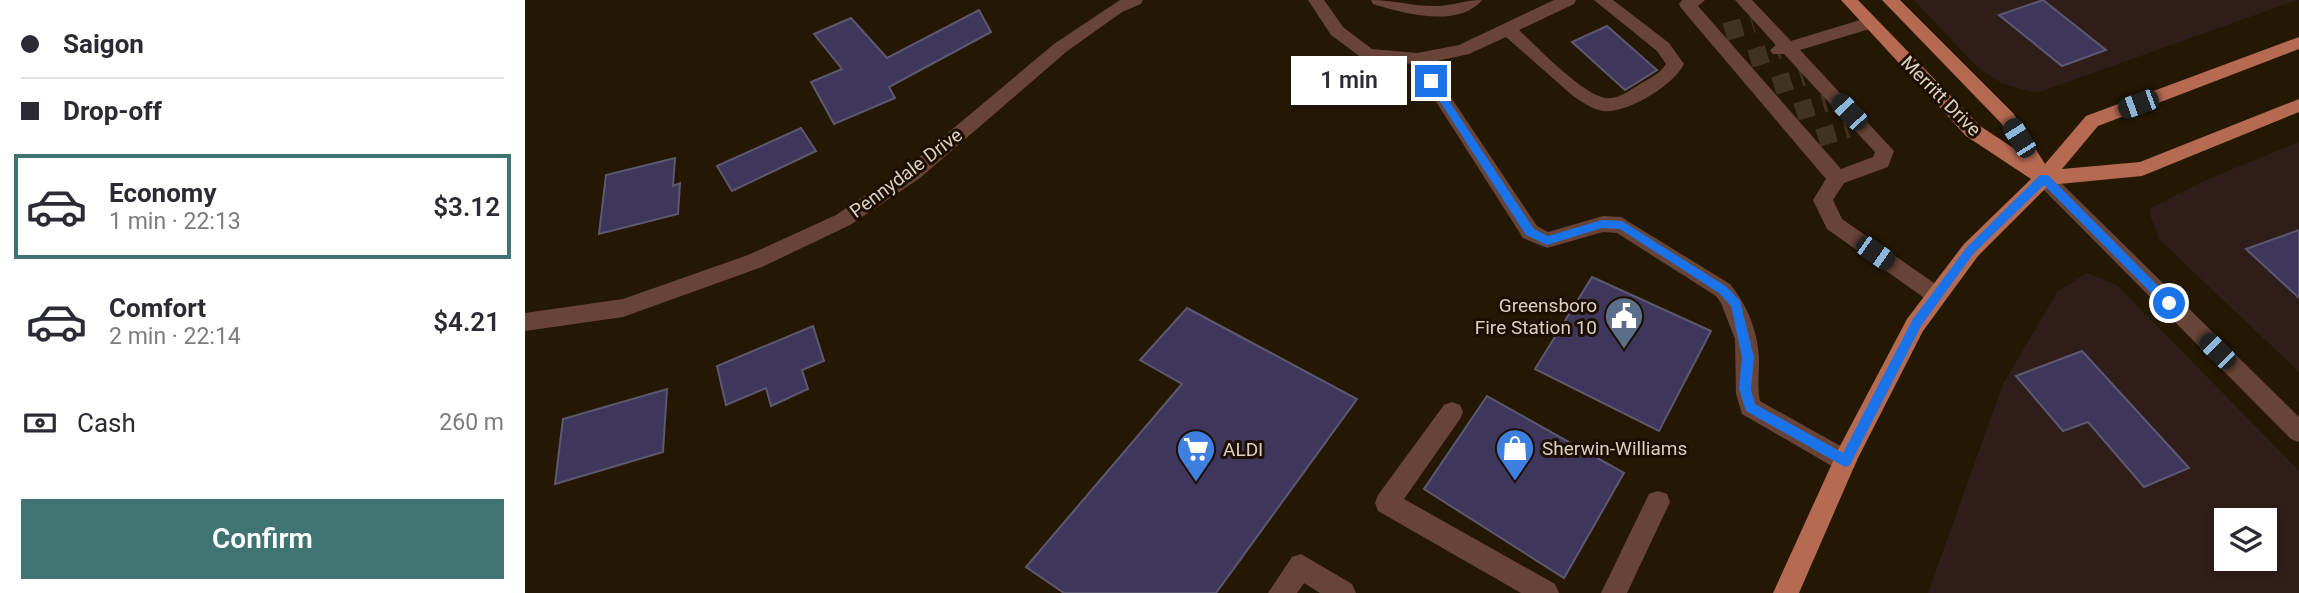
<!DOCTYPE html>
<meta charset="utf-8">
<style>
:root{--surface:#fff;--page:#f7f7f7;--text:#2b2b33;--muted:#7c7c81;--line:#e1e1e2;--accent:#407472}
body{margin:0;font-family:Roboto,sans-serif;background:var(--page);color:var(--text);height:100vh;display:flex;flex-direction:column;font-size:26px;white-space:nowrap}
*{box-sizing:border-box;margin:0}
p{font-size:23px;color:var(--muted)}
.icon{flex:none;width:38px;height:38px;fill:none;stroke:currentColor;stroke-width:2;stroke-linecap:round;stroke-linejoin:round}
.map{position:relative;flex:1;overflow:hidden}
.sheet{display:flex;flex-direction:column;background:var(--surface);width:525px}
.sheet>*{flex:none}
.hud{display:grid;align-content:center;height:154px;padding:0 21px;background:var(--surface)}
.fabs{position:absolute;left:1689px;top:508px;display:grid;gap:14px}
.fabs a{display:grid;place-items:center;width:63px;height:63px;border-radius:0px;background:var(--surface);box-shadow:0 4px 10px #0003;font-size:35px}
.end{position:absolute;width:32px;height:32px;margin:-16px;border:9px solid #1a73e8;background:#fff;box-shadow:0 0 0 4px #fff}
.from{border-radius:50%}
.bubble{position:absolute;height:49px;border-radius:0px;background:var(--surface);box-shadow:0 4px 10px #0003;font-size:23px;font-weight:600;line-height:49px;text-align:center}
.car{position:absolute;width:21px;height:42px;margin:-21px -10px;border-radius:9px;box-shadow:0 0 5px 2px #0007;background:linear-gradient(#222 24%,#8ab4d8 0 40%,#222 0 76%,#8ab4d8 0 86%,#222 0)}
.hud b{display:flex;align-items:center;gap:24px;height:66px;font-size:26px}
.hud b+b{border-top:2px solid var(--line)}
.hud i{width:18px;height:18px;background:var(--text)}
ul{padding:0;list-style:none}
li{display:flex;align-items:center;gap:21px;height:105px;margin:0 14px 10px;padding:0 7px;border:4px solid transparent;border-radius:0px}
li div{flex:1}
li b{display:block;font-size:26px}
li em{font-style:normal;font-weight:600}
li.selected{border-color:var(--accent)}
li>.icon{width:63px;height:63px;stroke-width:1.5}
.pay{display:flex;align-items:center;gap:18px;height:77px;padding:0 21px;font-size:26px}
.pay p{margin-inline-start:auto}
.cta{display:flex;gap:14px;margin-top:auto;padding:14px 21px}
.cta a{flex:1;height:80px;border-radius:0px;background:var(--accent);color:#fff;font-size:28px;font-weight:600;line-height:80px;text-align:center}
main{display:flex;flex:1;min-height:0}
.map>svg:first-child{display:block}
</style>
<main>
<section class="sheet">
<div class="hud">
<b><i class="from"></i>Saigon</b>
<b><i></i>Drop-off</b>
</div>
<ul>
<li class="selected"><svg class="icon" aria-label="car" viewBox="0 0 24 24"><path d="M5 17H2v-5l4-1 3-4h7l3 4 3 1v5h-3M9 17h6M6 11h13"/><circle cx="7" cy="17" r="2"/><circle cx="17" cy="17" r="2"/></svg><div><b>Economy</b><p>1 min · 22:13</p></div><em>$3.12</em></li>
<li><svg class="icon" aria-label="car" viewBox="0 0 24 24"><path d="M5 17H2v-5l4-1 3-4h7l3 4 3 1v5h-3M9 17h6M6 11h13"/><circle cx="7" cy="17" r="2"/><circle cx="17" cy="17" r="2"/></svg><div><b>Comfort</b><p>2 min · 22:14</p></div><em>$4.21</em></li>
</ul>
<div class="pay"><svg class="icon" aria-label="cash" viewBox="0 0 24 24"><path d="M3 7h18v10H3z"/><circle cx="12" cy="12" r="2"/></svg>Cash<p>260 m</p></div>
<div class="cta"><a>Confirm</a></div>
</section>
<div class="map">
<svg width="1774" height="593" viewBox="0 0 1774 593">
<rect width="100%" height="100%" fill="#251803"/>
<path fill="#2f1d19" fill-rule="evenodd" d="M 1389,0 L 1772,0 L 1512,93 L 1478,84 L 1452,67 Z
M 1774,142 L 1774,372 L 1635,240 L 1625,215 L 1626,208 L 1681,180 Z
M 1562,273 L 1592,285 L 1774,471 L 1774,593 L 1403,593 L 1478,384 L 1533,291 ZM 1701,520 L 1740,520 L 1740,558 L 1701,558 Z"/>
<path fill="#3e375b" stroke="#5c5871" stroke-width="2" d="M 1518,0 L 1581,50 L 1537,66 L 1474,15 Z
M 454,10 L 466,32 L 364,87 L 370,98 L 309,124 L 286,82 L 317,69 L 289,34 L 326,18 L 362,58 Z
M 1082,26 L 1132,70 L 1100,90 L 1047,42 Z
M 276,128 L 291,151 L 207,191 L 192,166 Z
M 150,158 L 148,186 L 155,183 L 153,214 L 74,234 L 81,175 Z
M 1774,230 L 1774,298 L 1721,249 Z
M 1067,277 L 1186,331 L 1134,431 L 1010,369 Z
M 662,308 L 832,399 L 691,593 L 539,593 L 501,567 L 657,384 L 615,360 Z
M 288,326 L 299,361 L 277,370 L 283,389 L 246,406 L 241,388 L 201,405 L 192,366 Z
M 1557,351 L 1664,468 L 1619,487 L 1563,422 L 1538,431 L 1491,376 Z
M 142,389 L 138,452 L 30,484 L 38,419 Z
M 962,396 L 1099,473 L 1039,578 L 899,489 Z"/>
<g fill="none" stroke-linecap="round" stroke-linejoin="round">
<path stroke="#403420" stroke-width="18" stroke-dasharray="18 10" stroke-linecap="butt" d="M 1200,32 L 1228,24
M 1225,59 L 1254,50
M 1249,86 L 1278,77
M 1271,112 L 1301,103
M 1293,138 L 1323,129"/>
<path fill="#684437" fill-rule="evenodd" d="M 595,0 L 618,0 L 616,4 L 597,12 L 541,52 L 395,178 L 325,225 L 237,267 L 98,317 L 0,331 L 0,313 L 98,299 L 223,255 L 311,215 L 381,168 L 529,44 Z
M 783,0 L 799,0 L 818,27 L 847,49 L 892,53 L 934,45 L 1029,0 L 1051,0 L 1049,4 L 994,30 C 1012,47 1057,94 1080,98 C 1093,100 1105,90 1115,84 C 1125,78 1135,74 1141,64 L 1132,51 L 1069,0 L 1088,0 L 1144,43 L 1159,64 C 1149,85 1102,114 1078,111 C 1067,109 1057,102 1048,96 L 981,37 L 944,54 L 903,63 L 1012,226 L 1023,232 L 1078,216 L 1096,217 L 1205,284 C 1223,306 1234,334 1234,362 C 1234,375 1232,388 1235,401 L 1328,453 L 1332,461 L 1328,469 L 1320,472 L 1312,469 L 1217,414 L 1211,394 L 1210,339 L 1196,303 L 1191,296 L 1092,233 L 1078,232 L 1022,248 L 998,238 L 887,64 L 837,58 L 806,35 Z
M 846,0 C 869,0 892,7 913,6 C 929,5 940,0 957,0 C 933,29 878,13 848,4 Z
M 1157,0 L 1180,0 L 1173,6 L 1316,169 L 1348,157 L 1350,152 L 1259,54 L 1248,54 L 1245,50 L 1251,45 L 1210,0 L 1227,0 L 1266,41 L 1345,17 L 1351,19 L 1353,23 L 1351,27 L 1275,50 L 1369,151 L 1363,167 L 1319,183 L 1308,200 L 1317,219 L 1419,290 L 1422,296 L 1419,302 L 1412,305 L 1405,302 L 1302,229 L 1288,200 L 1301,179 L 1156,8 L 1154,4 Z
M 1519,171 L 1526,173 L 1774,417 L 1774,442 L 1766,439 L 1512,183 L 1509,178 L 1512,173 Z
M 927,402 L 935,405 L 938,412 L 935,419 L 879,499 L 1030,584 L 1034,593 L 996,593 L 853,511 L 850,503 L 853,495 L 919,405 Z
M 1133,491 L 1142,494 L 1145,502 L 1102,593 L 1076,593 L 1124,494 Z
M 776,554 L 827,584 L 831,593 L 795,593 L 779,583 L 772,593 L 743,593 L 767,557 Z"/>
<path fill="#b56a51" fill-rule="evenodd" d="M 1316,0 L 1333,0 L 1455,126 L 1493,151 L 1476,123 L 1357,0 L 1375,0 L 1488,113 L 1520,164 L 1561,116 L 1774,37 L 1774,49 L 1573,126 L 1537,169 L 1615,162 L 1774,99 L 1774,112 L 1617,176 L 1524,185 L 1453,256 L 1398,331 L 1332,460 L 1274,593 L 1248,593 L 1315,446 L 1382,319 L 1439,244 L 1506,179 L 1441,136 Z"/>
</g>
<path fill="#1a73e8" d="M 903,78 L 909,78 L 1009,229 L 1023,236 L 1077,220 L 1097,221 L 1202,287 L 1215,301 L 1229,357 L 1226,389 L 1230,404 L 1318,453 L 1388,319 L 1442,247 L 1515,175 L 1523,175 L 1650,303 L 1644,308 L 1640,307 L 1519,185 L 1449,253 L 1396,326 L 1325,465 L 1320,467 L 1221,411 L 1214,389 L 1217,357 L 1206,306 L 1194,293 L 1095,229 L 1077,228 L 1022,245 L 1001,235 L 903,83 Z"/>
<defs>
<g id="civic-pin" transform="scale(2.0125)"><path d="M0 17L-7.5 6A9.5 9.5 0 1 1 7.5 6Z" fill="#5c6f8a" stroke="#1c0f00"/><path d="M-.6-6.5H3V-4.5H.6V-3L4-1V1h2V6H-6V1h2V-1L-.6-3ZM-1.2 2.5V6h2.4V2.5Z" fill="#fff"/></g>
<g id="shop-pin" transform="scale(2.0125)"><path d="M0 17L-7.5 6A9.5 9.5 0 1 1 7.5 6Z" fill="#3f7fe0" stroke="#1c0f00"/><path d="M-5-2.5h2.3a2.7 3.5 0 0 1 5.4 0H5L5.5 6h-11ZM-1.5-2.5h3a1.5 2.3 0 0 0-3 0Z" fill="#fff"/></g>
<g id="supermarket-pin" transform="scale(2.0125)"><path d="M0 17L-7.5 6A9.5 9.5 0 1 1 7.5 6Z" fill="#3f7fe0" stroke="#1c0f00"/><path d="M-6-5.5h2.5l.6 2H6L4.5 2H-2.5L-4.4-4H-6ZM-1.5 3.2a1.3 1.3 0 1 0 .1 0ZM3 3.2a1.3 1.3 0 1 0 .1 0Z" fill="#fff"/></g>
</defs>
<g fill-rule="evenodd">
<use href="#civic-pin" x="1099" y="316"/>
<use href="#shop-pin" x="990" y="448"/>
<use href="#supermarket-pin" x="671" y="449"/>
</g>
<g text-anchor="middle" dominant-baseline="central" stroke-width="6" stroke-linejoin="round" paint-order="stroke">
<g font-size="19" fill="#d9d0c3" stroke="#1c0f00">
<text transform="translate(1416 96) rotate(45)">Merritt Drive</text>
<text transform="translate(381 173) rotate(-37)">Pennydale Drive</text>
</g>
<g font-size="19" fill="#d9d0c3" stroke="#1c0f00" text-anchor="start">
<text x="1072" y="305" text-anchor="end">Greensboro<tspan x="1072" dy="22">Fire Station 10</tspan></text>
<text x="1017" y="448">Sherwin-Williams</text>
<text x="698" y="449">ALDI</text>
</g>
</g>
</svg>
<div class="fabs">
<a><svg class="icon" aria-label="layers" viewBox="0 0 24 24"><path d="M12 4l9 5-9 5-9-5zM3 14l9 5 9-5"/></svg></a>
</div>
<i class="end from" style="left:1644px;top:303px"></i>
<i class="end" style="left:906px;top:81px"></i>
<div class="bubble" style="left:766px;top:56px;width:116px">1 min</div>
<i class="car" style="left:1613px;top:104px;rotate:250deg"></i>
<i class="car" style="left:1324px;top:112px;rotate:317deg"></i>
<i class="car" style="left:1494px;top:138px;rotate:328deg"></i>
<i class="car" style="left:1350px;top:253px;rotate:125deg"></i>
<i class="car" style="left:1692px;top:351px;rotate:315deg"></i>
</div>
</main>
